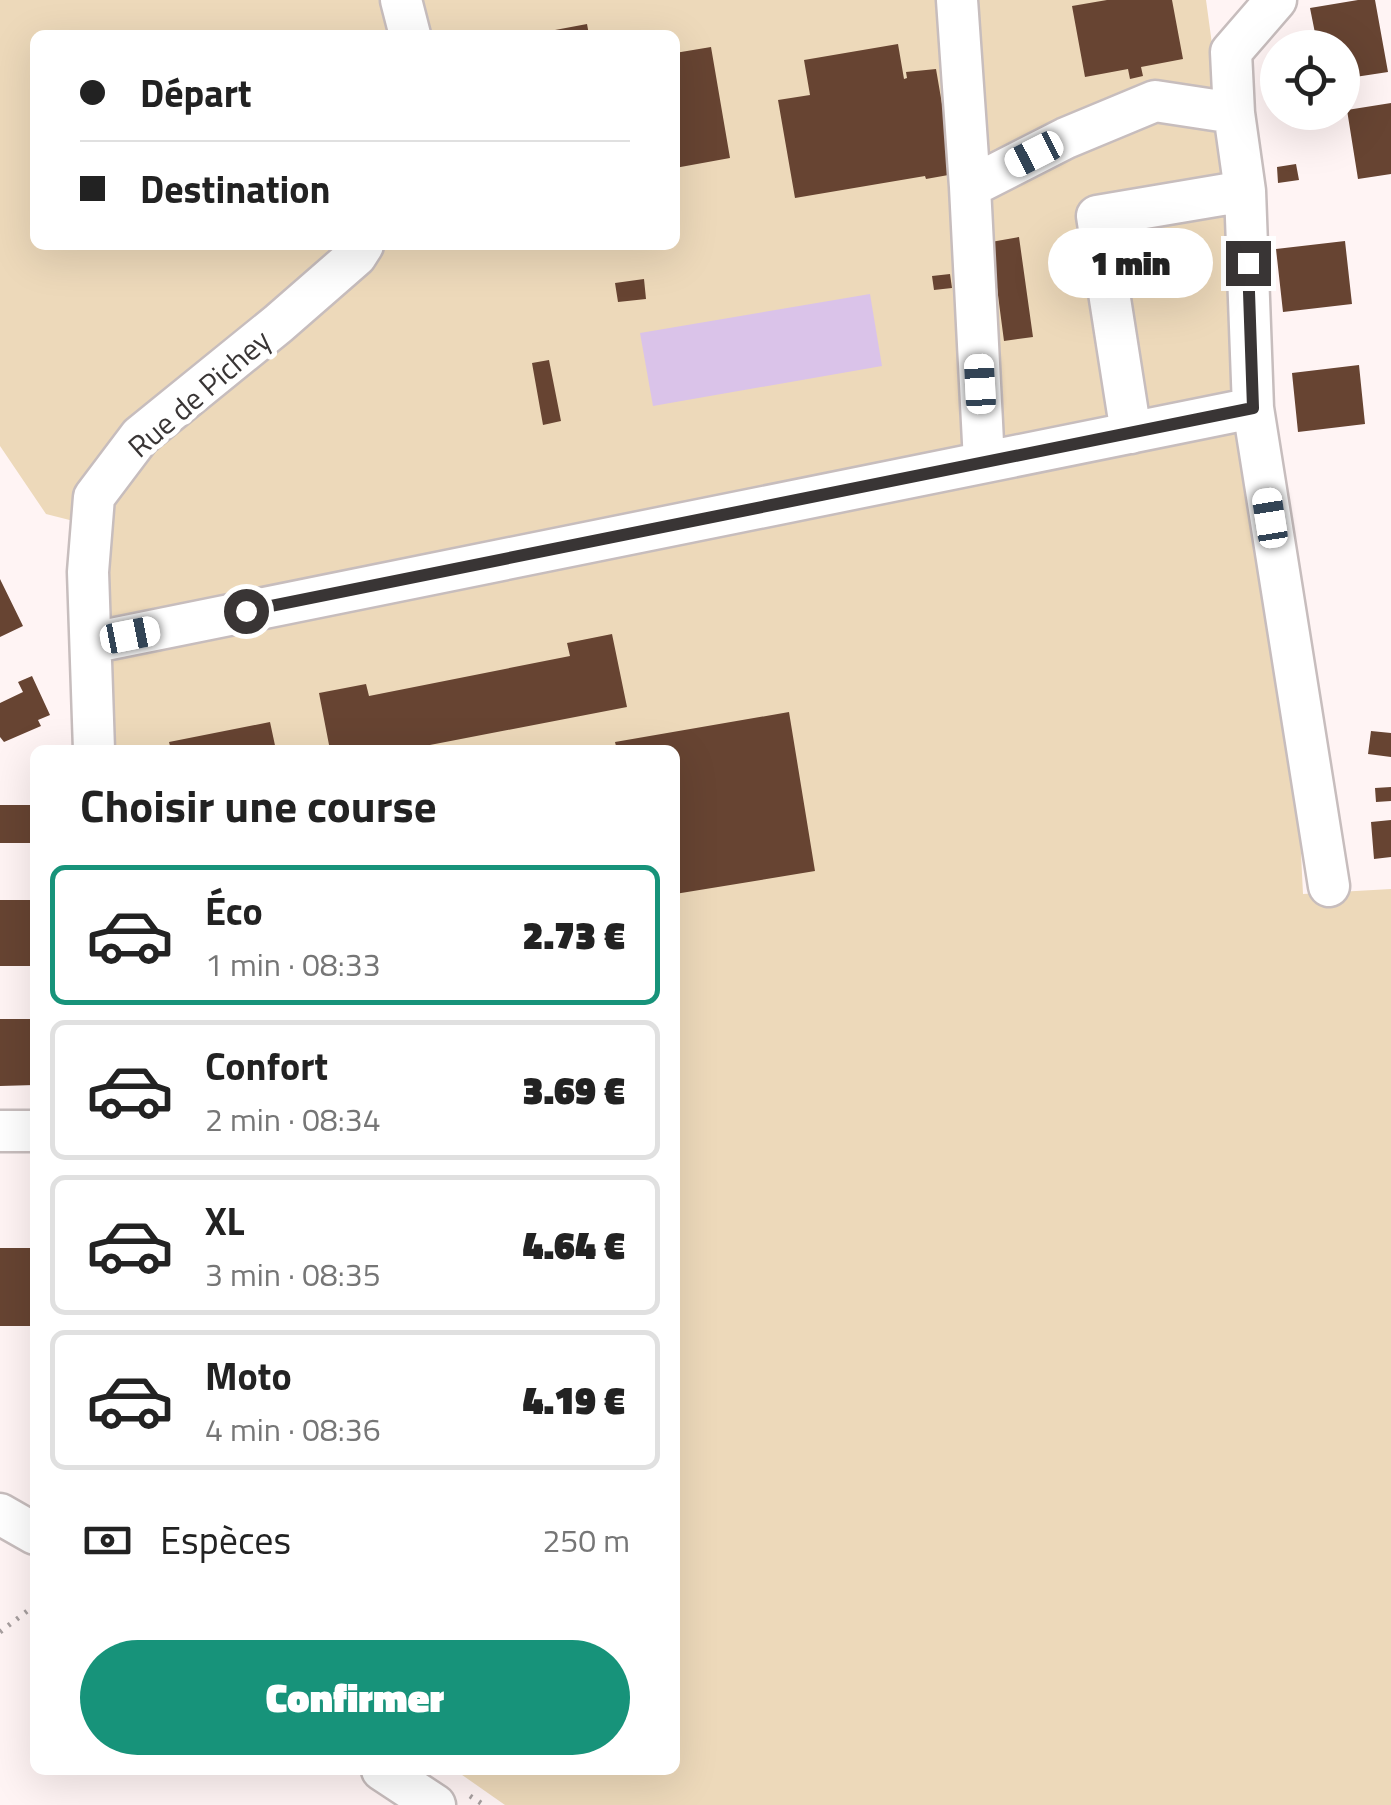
<!DOCTYPE html>
<html lang="fr">
<meta charset="utf-8">
<style>
:root{--surface:#fff;--page:#f2f2f2;--text:#222;--muted:#767676;--line:#e0e0e0;--accent:#17937a}
body{margin:0;font-family:"Titillium Web",sans-serif;background:var(--page);color:var(--text);height:100vh;display:flex;flex-direction:column;font-size:38px;white-space:nowrap}
*{box-sizing:border-box;margin:0}
p{font-size:32px;color:var(--muted)}
.icon{flex:none;width:55px;height:55px;fill:none;stroke:currentColor;stroke-width:2;stroke-linecap:round;stroke-linejoin:round}
.map{position:relative;flex:1;overflow:hidden}
.sheet{position:absolute;left:30px;top:745px;width:650px;height:1030px;display:flex;flex-direction:column;background:var(--surface);border-radius:15px;box-shadow:0 10px 40px #0002}
.sheet>*{flex:none}
.top-card{position:absolute;left:30px;top:30px;width:650px;height:220px;border-radius:15px;box-shadow:0 10px 40px #0002;display:grid;align-content:center;height:220px;padding:0 50px;background:var(--surface)}
.fabs{position:absolute;left:1260px;top:30px;display:grid;gap:20px}
.fabs a{display:grid;place-items:center;width:100px;height:100px;border-radius:50%;background:var(--surface);box-shadow:0 10px 40px #0002;font-size:50px}
.end{position:absolute;width:45px;height:45px;margin:-22px;border:12px solid #393535;background:#fff;box-shadow:0 0 0 5px #fff}
.from{border-radius:50%}
.bubble{position:absolute;height:70px;border-radius:35px;background:var(--surface);box-shadow:0 10px 40px #0002;font-size:32px;font-weight:800;line-height:70px;text-align:center}
.car{position:absolute;width:30px;height:60px;margin:-30px -15px;border-radius:12px;box-shadow:0 0 8px 2px #0007;background:linear-gradient(#fff 24%,#345 0 40%,#fff 0 76%,#345 0 86%,#fff 0)}
.top-card b{display:flex;align-items:center;gap:35px;height:95px;font-size:38px}
.top-card b+b{border-top:2px solid var(--line)}
.top-card i{width:25px;height:25px;background:var(--text)}
ul{padding:0;list-style:none}
li{display:flex;align-items:center;gap:30px;height:140px;margin:0 20px 15px;padding:0 30px;border:5px solid var(--line);border-radius:15px}
li div{flex:1}
li b{display:block;font-size:38px}
li em{font-style:normal;font-weight:800}
li.active{border-color:var(--accent)}
li>.icon{width:90px;height:90px;stroke-width:1.5}
h2{padding:0 50px;font-size:45px;line-height:120px}
.pay{display:flex;align-items:center;gap:25px;height:110px;padding:0 50px;font-size:38px}
.pay p{margin-inline-start:auto}
.cta{display:flex;gap:20px;margin-top:auto;padding:20px 50px}
.cta a{flex:1;height:115px;border-radius:60px;background:var(--accent);color:#fff;font-size:40px;font-weight:800;line-height:115px;text-align:center}
.map>svg:first-child{display:block}
</style>
<div class="map">
<svg width="1391" height="1805" viewBox="0 0 1391 1805">
<rect width="100%" height="100%" fill="#fff4f4"/>
<path fill="#edd9ba" fill-rule="evenodd" d="M 0,0 L 1206,0 L 1289,611 L 1303,894 L 1391,889 L 1391,1805 L 505,1805 L 455,1770 L 675,1770 L 675,750 L 113,750 L 105,529 L 46,514 L 0,446 ZM 35,35 L 675,35 L 675,245 L 35,245 Z"/>
<path fill="#dac3e9" d="M 870,294 L 882,366 L 653,406 L 640,333 Z"/>
<path fill="#674432" d="M 1107,0 L 1172,0 L 1183,59 L 1141,67 L 1143,76 L 1130,79 L 1128,69 L 1085,77 L 1072,6 Z
M 1358,0 L 1375,0 L 1388,72 L 1342,79 L 1342,48 L 1318,48 L 1310,8 Z
M 587,24 L 589,35 L 539,35 L 539,33 Z
M 898,44 L 904,79 L 907,78 L 906,72 L 936,69 L 954,174 L 926,179 L 925,176 L 795,198 L 778,100 L 810,95 L 804,60 Z
M 711,47 L 730,158 L 675,168 L 675,53 Z
M 1391,103 L 1391,174 L 1358,179 L 1347,110 Z
M 1296,164 L 1299,180 L 1278,183 L 1277,167 Z
M 1019,237 L 1033,337 L 1004,341 L 991,242 Z
M 1345,241 L 1352,304 L 1283,312 L 1276,249 Z
M 950,274 L 952,288 L 934,290 L 932,276 Z
M 644,279 L 646,299 L 618,302 L 615,283 Z
M 549,360 L 561,421 L 543,425 L 532,363 Z
M 1359,365 L 1365,424 L 1298,432 L 1292,373 Z
M 0,579 L 23,626 L 0,637 Z
M 612,634 L 627,707 L 404,750 L 330,750 L 319,693 L 366,684 L 369,696 L 570,656 L 567,643 Z
M 32,676 L 50,715 L 38,720 L 41,726 L 4,742 L 0,737 L 0,703 L 23,692 L 18,682 Z
M 789,712 L 815,871 L 675,894 L 675,750 L 617,750 L 615,742 Z
M 270,722 L 276,750 L 171,750 L 169,742 Z
M 1371,731 L 1391,733 L 1391,757 L 1368,754 Z
M 1391,787 L 1391,801 L 1376,802 L 1375,788 Z
M 0,805 L 35,805 L 35,843 L 0,843 Z
M 1391,820 L 1391,857 L 1374,859 L 1371,822 Z
M 0,900 L 35,900 L 35,966 L 0,966 Z
M 0,1019 L 35,1019 L 35,1085 L 0,1086 Z
M 0,1248 L 35,1248 L 35,1326 L 0,1326 Z"/>
<g fill="none" stroke-linecap="round" stroke-linejoin="round">
<g stroke="#c7bdbd" stroke-width="45">
<path id="minor" d="M 401,0 L 410,35
M 957,0 L 970,187
M 1234,113 L 1231,52 L 1276,0
M 1253,408 L 1329,886
M 984,462 L 970,187 L 1066,138 L 1155,101 L 1234,113 L 1245,191
M 91,643 L 1253,408 L 1245,191 L 1097,216 L 1131,433
M 94,750 L 88,572 L 94,497 L 140,436 L 278,324 L 356,256 L 363,245
M 0,1131 L 35,1131
M 0,1514 L 35,1534
M 382,1770 L 435,1805"/>
</g>
<path stroke="#a79f9f" stroke-width="5" stroke-dasharray="2.5 8" stroke-linecap="butt" d="M 0,1632 L 35,1605
M 470,1796 L 484,1805"/>
<use href="#minor" stroke="#fff" stroke-width="40"/>
</g>
<g fill="none" stroke-linecap="round" stroke-linejoin="round">
<path stroke="#393535" stroke-width="12" d="M 246,611 L 1253,408 L 1248,263"/>
</g>
<g text-anchor="middle" dominant-baseline="central" stroke-width="10" stroke-linejoin="round" paint-order="stroke">
<g font-size="30" fill="#393535" stroke="#fff">
<text transform="translate(199 393) rotate(-41)">Rue de Pichey</text>
</g>
</g>
</svg>
<div class="fabs">
<a><svg class="icon" aria-label="locate" viewBox="0 0 24 24"><circle cx="12" cy="12" r="6"/><path d="M12 2v4M12 18v4M2 12h4M18 12h4"/></svg></a>
</div>
<i class="end from" style="left:246px;top:611px"></i>
<i class="end" style="left:1248px;top:263px"></i>
<div class="bubble" style="left:1048px;top:228px;width:165px">1 min</div>
<i class="car" style="left:1034px;top:154px;rotate:243deg"></i>
<i class="car" style="left:980px;top:384px;rotate:357deg"></i>
<i class="car" style="left:1270px;top:518px;rotate:351deg"></i>
<i class="car" style="left:130px;top:635px;rotate:79deg"></i>
<div class="top-card">
<b><i class="from"></i>Départ</b>
<b><i></i>Destination</b>
</div>
<section class="sheet">
<h2>Choisir une course</h2>
<ul>
<li class="active"><svg class="icon" aria-label="car" viewBox="0 0 24 24"><path d="M5 17H2v-5l4-1 3-4h7l3 4 3 1v5h-3M9 17h6M6 11h13"/><circle cx="7" cy="17" r="2"/><circle cx="17" cy="17" r="2"/></svg><div><b>Éco</b><p>1 min · 08:33</p></div><em>2.73 €</em></li>
<li><svg class="icon" aria-label="car" viewBox="0 0 24 24"><path d="M5 17H2v-5l4-1 3-4h7l3 4 3 1v5h-3M9 17h6M6 11h13"/><circle cx="7" cy="17" r="2"/><circle cx="17" cy="17" r="2"/></svg><div><b>Confort</b><p>2 min · 08:34</p></div><em>3.69 €</em></li>
<li><svg class="icon" aria-label="car" viewBox="0 0 24 24"><path d="M5 17H2v-5l4-1 3-4h7l3 4 3 1v5h-3M9 17h6M6 11h13"/><circle cx="7" cy="17" r="2"/><circle cx="17" cy="17" r="2"/></svg><div><b>XL</b><p>3 min · 08:35</p></div><em>4.64 €</em></li>
<li><svg class="icon" aria-label="car" viewBox="0 0 24 24"><path d="M5 17H2v-5l4-1 3-4h7l3 4 3 1v5h-3M9 17h6M6 11h13"/><circle cx="7" cy="17" r="2"/><circle cx="17" cy="17" r="2"/></svg><div><b>Moto</b><p>4 min · 08:36</p></div><em>4.19 €</em></li>
</ul>
<div class="pay"><svg class="icon" aria-label="cash" viewBox="0 0 24 24"><path d="M3 7h18v10H3z"/><circle cx="12" cy="12" r="2"/></svg>Espèces<p>250 m</p></div>
<div class="cta"><a>Confirmer</a></div>
</section>
</div>
